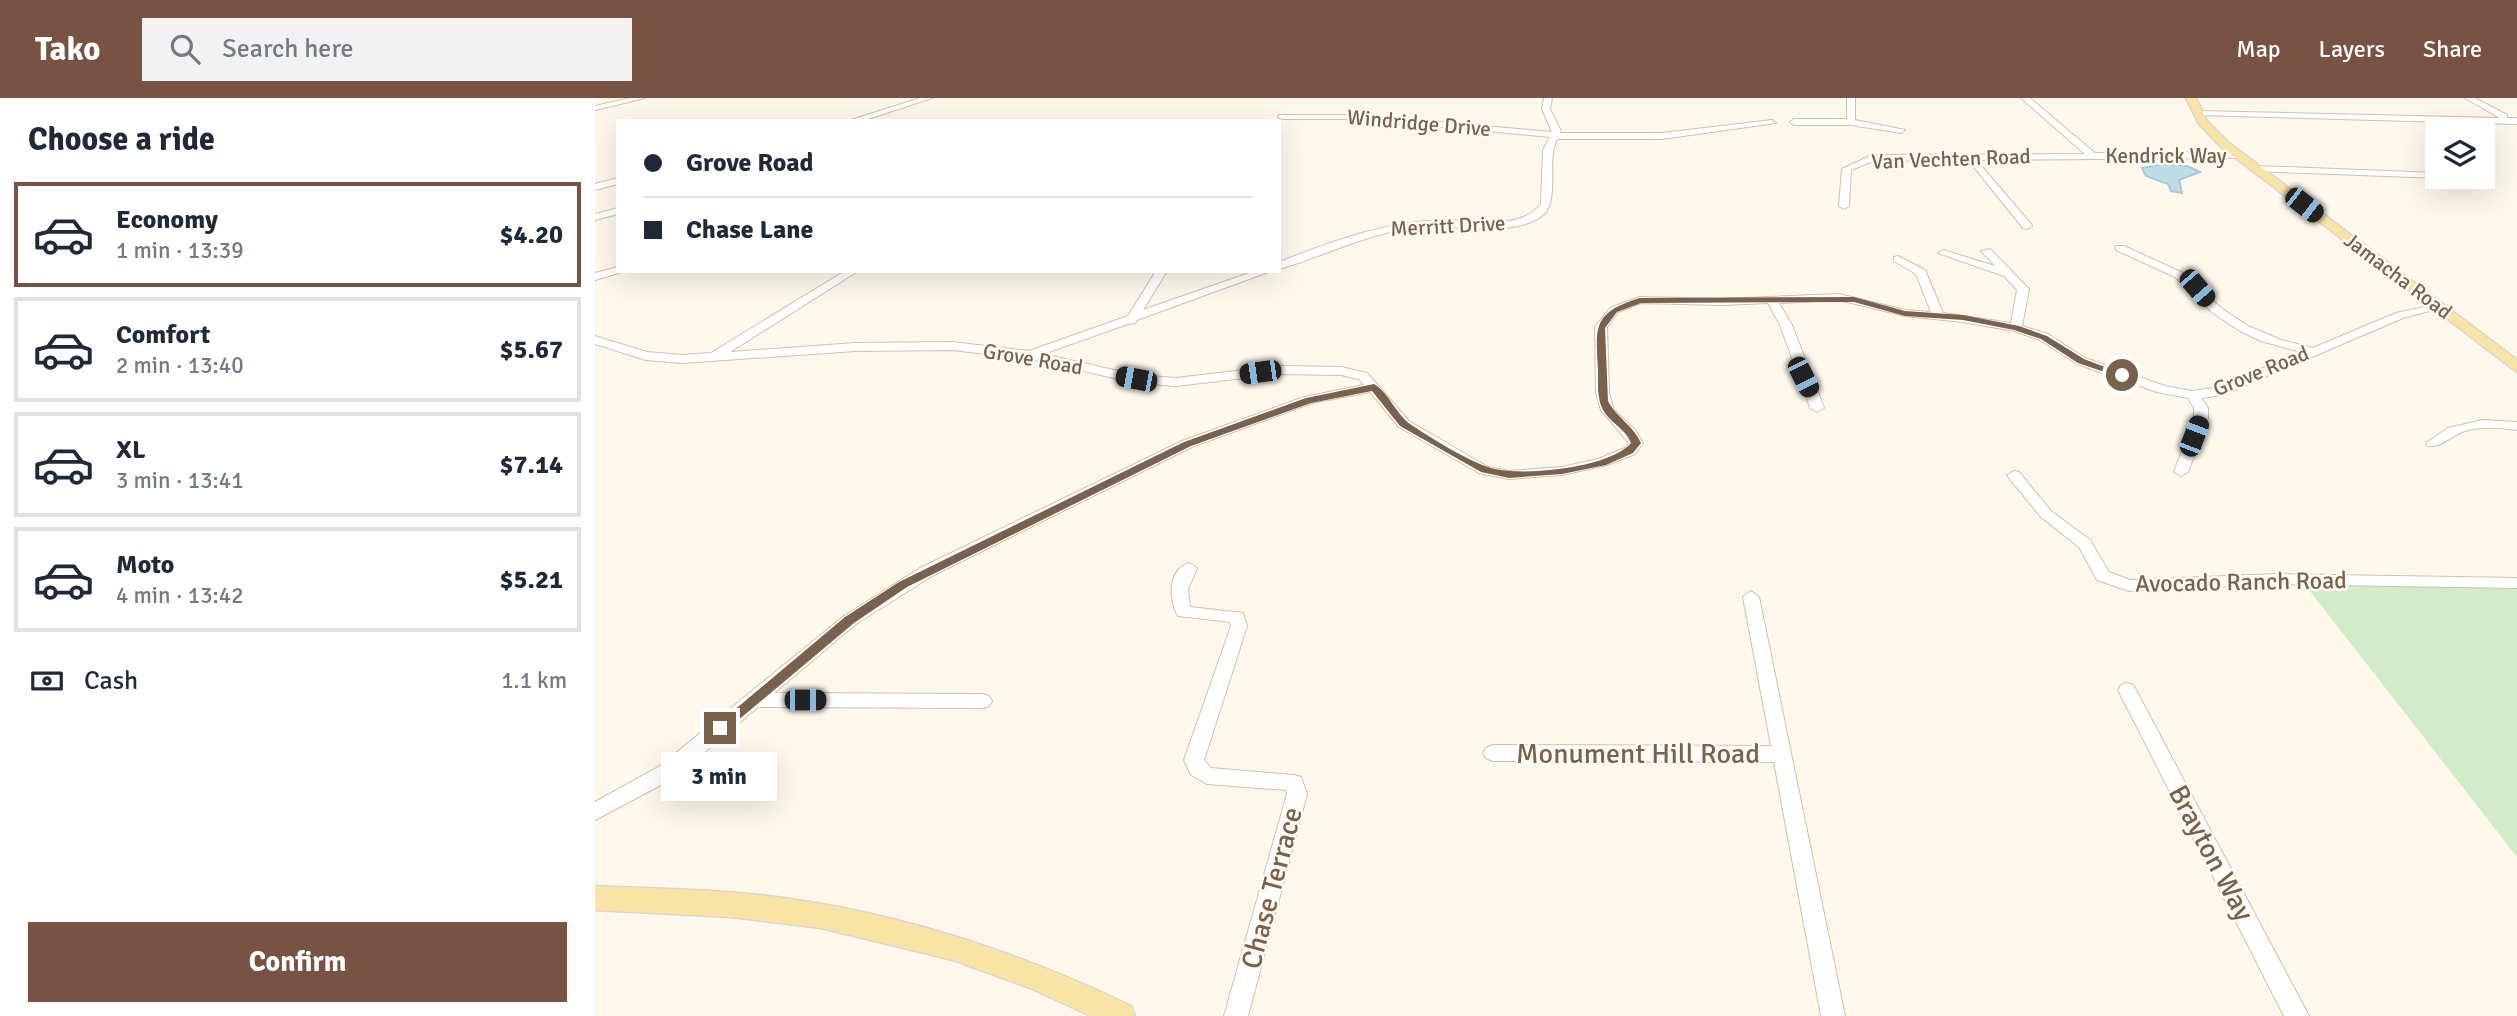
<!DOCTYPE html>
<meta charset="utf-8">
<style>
:root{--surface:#fff;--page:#f2f2f3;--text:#1f2937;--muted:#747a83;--line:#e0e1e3;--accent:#785243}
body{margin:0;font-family:Signika,sans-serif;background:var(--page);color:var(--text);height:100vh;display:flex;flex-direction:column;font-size:26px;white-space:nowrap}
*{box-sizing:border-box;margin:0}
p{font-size:23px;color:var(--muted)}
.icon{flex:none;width:38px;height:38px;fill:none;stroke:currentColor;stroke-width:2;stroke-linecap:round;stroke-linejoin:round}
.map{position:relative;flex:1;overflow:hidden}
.details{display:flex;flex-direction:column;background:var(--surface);width:595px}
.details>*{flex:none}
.top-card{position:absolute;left:21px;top:21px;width:665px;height:154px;border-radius:0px;box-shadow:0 7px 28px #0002;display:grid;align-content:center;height:154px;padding:0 28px;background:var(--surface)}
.tools{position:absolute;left:1830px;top:21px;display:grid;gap:14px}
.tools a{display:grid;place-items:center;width:70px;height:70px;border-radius:0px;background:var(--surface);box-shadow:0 7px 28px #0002;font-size:35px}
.end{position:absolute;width:32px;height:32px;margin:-16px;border:9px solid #79624d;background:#fff;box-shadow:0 0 0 4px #fff}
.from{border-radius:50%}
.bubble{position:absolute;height:49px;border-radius:0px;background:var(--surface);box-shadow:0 7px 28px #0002;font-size:23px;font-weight:700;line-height:49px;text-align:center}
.car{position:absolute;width:21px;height:42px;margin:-21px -10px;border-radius:9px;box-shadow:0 0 5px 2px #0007;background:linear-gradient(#222 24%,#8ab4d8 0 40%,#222 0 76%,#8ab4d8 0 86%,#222 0)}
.top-card b{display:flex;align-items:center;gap:24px;height:66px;font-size:26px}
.top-card b+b{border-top:2px solid var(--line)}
.top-card i{width:18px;height:18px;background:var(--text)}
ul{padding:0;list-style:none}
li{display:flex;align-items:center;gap:21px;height:105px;margin:0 14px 10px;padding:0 14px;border:4px solid var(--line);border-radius:0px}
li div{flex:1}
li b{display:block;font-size:26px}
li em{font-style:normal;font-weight:700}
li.selected{border-color:var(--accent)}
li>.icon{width:63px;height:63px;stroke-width:1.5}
h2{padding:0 28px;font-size:32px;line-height:84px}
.pay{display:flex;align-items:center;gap:18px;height:77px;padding:0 28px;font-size:26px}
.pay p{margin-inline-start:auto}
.action{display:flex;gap:14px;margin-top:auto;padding:14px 28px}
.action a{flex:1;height:80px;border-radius:0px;background:var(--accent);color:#fff;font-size:28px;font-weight:700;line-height:80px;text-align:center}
header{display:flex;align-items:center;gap:42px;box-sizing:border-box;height:98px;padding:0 35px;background:var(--accent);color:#fff}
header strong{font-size:33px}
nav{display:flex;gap:38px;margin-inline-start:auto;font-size:24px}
.search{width:490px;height:63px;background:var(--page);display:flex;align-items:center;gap:18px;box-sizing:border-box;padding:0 24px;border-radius:0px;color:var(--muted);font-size:26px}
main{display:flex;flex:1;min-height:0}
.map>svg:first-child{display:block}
</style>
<header>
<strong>Tako</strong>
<div class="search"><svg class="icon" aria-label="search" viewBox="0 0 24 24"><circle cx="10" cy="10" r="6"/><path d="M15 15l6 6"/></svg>Search here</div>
<nav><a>Map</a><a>Layers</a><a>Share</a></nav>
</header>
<main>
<section class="details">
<h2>Choose a ride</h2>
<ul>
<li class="selected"><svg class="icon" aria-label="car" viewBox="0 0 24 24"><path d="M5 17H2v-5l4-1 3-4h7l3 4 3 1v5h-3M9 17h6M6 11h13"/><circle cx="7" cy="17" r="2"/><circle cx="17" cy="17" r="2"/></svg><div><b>Economy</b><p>1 min · 13:39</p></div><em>$4.20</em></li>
<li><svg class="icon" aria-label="car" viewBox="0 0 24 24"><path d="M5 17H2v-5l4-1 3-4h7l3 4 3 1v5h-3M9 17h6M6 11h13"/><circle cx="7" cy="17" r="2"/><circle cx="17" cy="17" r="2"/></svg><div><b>Comfort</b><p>2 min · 13:40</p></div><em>$5.67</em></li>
<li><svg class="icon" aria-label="car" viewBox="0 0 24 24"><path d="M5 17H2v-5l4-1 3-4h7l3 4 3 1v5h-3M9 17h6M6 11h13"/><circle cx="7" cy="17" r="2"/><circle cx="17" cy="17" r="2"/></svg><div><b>XL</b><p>3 min · 13:41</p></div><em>$7.14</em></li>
<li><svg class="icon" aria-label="car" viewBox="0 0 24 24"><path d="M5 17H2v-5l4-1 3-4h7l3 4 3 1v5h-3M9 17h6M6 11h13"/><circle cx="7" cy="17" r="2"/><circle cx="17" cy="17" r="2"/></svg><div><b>Moto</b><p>4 min · 13:42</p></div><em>$5.21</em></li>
</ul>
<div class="pay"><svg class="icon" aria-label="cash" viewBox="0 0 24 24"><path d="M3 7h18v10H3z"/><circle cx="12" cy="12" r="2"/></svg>Cash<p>1.1 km</p></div>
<div class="action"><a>Confirm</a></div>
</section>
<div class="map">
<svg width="1922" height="918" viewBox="0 0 1922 918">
<rect width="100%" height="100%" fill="#fdf8eb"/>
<path fill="#d2ebc9" d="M 1711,488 L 1922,488 L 1922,759 Z"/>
<path fill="#bfdce7" stroke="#a5cbd9" stroke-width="2" d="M 1571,66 L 1592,68 L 1605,74 L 1584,82 L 1587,95 L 1576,93 L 1573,86 L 1551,78 L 1547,70 Z"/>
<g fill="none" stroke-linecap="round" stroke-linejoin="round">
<g stroke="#d0c1af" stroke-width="2">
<path id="minor" d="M 35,0 L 50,0 L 0,12 L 0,8 Z
M 325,0 L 337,0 L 267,23 L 253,23 Z
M 949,0 L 957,0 L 955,11 L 966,33 L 965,35 L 1067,35 L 1177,22 L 1181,25 L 1067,41 L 962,41 C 951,62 965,102 948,117 C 923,139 859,127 827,129 C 776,133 733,157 684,171 L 684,164 C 738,143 791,123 850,122 C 879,122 925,133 946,106 L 948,52 L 955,39 L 766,21 L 687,21 L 683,19 L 684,17 L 766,17 L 957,34 L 947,11 Z
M 1252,0 L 1260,0 L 1260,22 L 1310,32 L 1306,35 L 1256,27 L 1199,27 L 1195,24 L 1199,21 L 1252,21 Z
M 1426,0 L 1435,0 L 1500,55 L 1644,54 L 1648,57 L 1644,60 L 1381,62 L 1436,126 L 1437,128 L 1432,131 L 1428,130 L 1378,68 L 1369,62 L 1278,63 L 1256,72 L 1254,108 L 1249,111 L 1244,108 L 1247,71 L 1277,57 L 1490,56 Z
M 1870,0 L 1880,0 L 1912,17 L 1912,20 L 1922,20 L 1922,26 L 1603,17 L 1599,15 L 1603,13 L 1905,20 Z
M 1662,68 L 1843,75 L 1843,79 L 1865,79 L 1891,85 L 1886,88 L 1845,80 L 1659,73 L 1657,71 Z
M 23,80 L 23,86 L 0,92 L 0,86 Z
M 23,110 L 23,116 L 0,122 L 0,116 Z
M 1521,148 L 1529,148 L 1588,175 L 1626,210 L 1653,228 L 1686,242 L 1718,250 L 1801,215 L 1844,206 L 1850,209 L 1808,220 L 1628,297 L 1606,300 L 1613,310 L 1613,320 L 1593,374 L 1586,378 L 1579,374 L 1599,320 L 1599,310 L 1593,300 L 1562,294 L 1482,266 L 1445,242 L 1419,233 L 1368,224 L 1310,218 L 1244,202 L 1184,205 L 1197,227 L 1229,310 L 1222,314 L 1215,310 L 1185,227 L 1173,205 L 1127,207 L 1046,205 L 1023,214 L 1012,229 L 1014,295 L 1019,312 L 1040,332 L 1048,345 L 1040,356 L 1012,367 L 967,377 L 914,381 L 884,375 L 804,329 L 775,294 L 717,305 L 597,349 L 337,478 L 261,526 L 179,595 L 388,596 L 394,598 L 397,603 L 394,608 L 388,610 L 163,609 L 79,680 L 0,722 L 0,704 L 65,668 L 249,518 L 325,470 L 587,343 L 709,299 L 769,287 L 764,281 L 746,277 L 684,276 L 581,288 L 541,285 L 435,261 L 357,252 L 260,253 L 87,265 L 51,262 L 0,246 L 0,238 L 52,254 L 87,257 L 116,255 L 250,173 L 263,173 L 135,254 L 260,245 L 357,244 L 434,253 L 533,218 L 561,173 L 572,173 L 548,212 L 660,173 L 676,173 L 542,222 L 540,225 L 533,226 L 448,256 L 541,277 L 581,280 L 684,268 L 746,269 L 772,275 L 814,323 L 893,369 L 914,373 L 967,369 L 1003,361 L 1030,350 L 1034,345 L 1006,312 L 1001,295 L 1000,229 L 1015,210 L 1045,199 L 1127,201 L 1244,196 L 1310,212 L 1336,214 L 1321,176 L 1299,163 L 1299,159 L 1303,158 L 1330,172 L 1348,215 L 1416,225 L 1422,192 L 1409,178 L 1343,155 L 1348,152 L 1400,168 L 1386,153 L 1395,151 L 1434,191 L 1427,228 L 1453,236 L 1490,260 L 1570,288 L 1597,293 L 1620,290 L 1706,254 L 1666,243 L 1645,233 L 1618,215 L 1580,179 L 1521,152 Z
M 23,169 L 23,173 L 27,174 L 0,182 L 0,175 Z
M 1888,322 L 1922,324 L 1922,332 C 1905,330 1887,328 1870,333 C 1857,337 1846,350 1833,348 L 1831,345 L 1853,330 Z
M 1419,373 L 1424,374 L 1456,413 L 1495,442 L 1514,474 L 1535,482 L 1682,476 L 1922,480 L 1922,490 L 1682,486 L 1534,493 L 1502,482 L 1484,449 L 1446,419 L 1414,380 L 1412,377 Z
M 594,465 L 602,470 L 593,491 L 595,509 L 648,515 L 652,528 L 609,662 L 616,670 L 699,677 L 706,679 L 712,696 L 653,918 L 629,918 L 692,696 L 691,692 L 612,686 L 596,677 L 589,662 L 636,528 L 635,524 L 583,518 C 574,502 572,472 594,465 Z
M 1156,493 L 1164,499 L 1250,918 L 1226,918 L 1179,664 L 898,663 L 891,660 L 888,655 L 891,650 L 898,647 L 1176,648 L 1148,499 Z
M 1532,585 L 1538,587 L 1541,592 L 1714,918 L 1689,918 L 1523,592 L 1526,587 Z"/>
</g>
<g stroke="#dcd6d1" stroke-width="3">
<path id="major" d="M 1591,0 L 1601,0 L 1612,23 L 1634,45 L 1922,262 L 1922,274 L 1626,49 L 1604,26 Z
M 0,788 C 60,791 121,791 181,799 C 305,815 424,854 536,908 L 540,918 L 496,918 L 435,890 L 358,862 L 226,830 L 136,819 L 0,812 Z"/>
</g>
<use href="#minor" fill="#fff" fill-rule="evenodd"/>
<use href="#major" fill="#fae4a5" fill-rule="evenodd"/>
</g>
<path fill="#79624d" d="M 1259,199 L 1310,213 L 1368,217 L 1424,228 L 1452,238 L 1489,261 L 1531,277 L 1527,280 L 1483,265 L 1446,241 L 1419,232 L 1368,222 L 1310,218 L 1259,204 L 1046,205 L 1022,214 L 1010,230 L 1013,303 C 1022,320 1038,327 1046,345 L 1038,355 L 1011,367 L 967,376 L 914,380 L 886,374 L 805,328 L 777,293 L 716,305 L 596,348 L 312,489 L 259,525 L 129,634 L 120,634 L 118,630 L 250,519 L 304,484 L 589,344 L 711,300 L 779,286 C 794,295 801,316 815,326 C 836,340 873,363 896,370 C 927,379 1015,370 1036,345 C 1030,330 1015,325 1008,312 C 1002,300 1003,287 1003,274 C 1001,229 996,215 1045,200 Z"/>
<g text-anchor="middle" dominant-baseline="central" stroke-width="5" stroke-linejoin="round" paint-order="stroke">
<g font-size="21" fill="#79624d" stroke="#fffbf2">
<text transform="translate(824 25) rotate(5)">Windridge Drive</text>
<text x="1571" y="58">Kendrick Way</text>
<text transform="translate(1356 61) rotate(-2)">Van Vechten Road</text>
<text transform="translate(853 128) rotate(-3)">Merritt Drive</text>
<text transform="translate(1803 178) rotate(37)">Jamacha Road</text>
<text transform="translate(438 261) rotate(10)">Grove Road</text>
<text transform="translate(1666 273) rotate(-22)">Grove Road</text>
</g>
<g font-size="24" fill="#79624d" stroke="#fffbf2">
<text transform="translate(1646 484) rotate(-1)">Avocado Ranch Road</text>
</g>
<g font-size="28" fill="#79624d" stroke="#fffbf2">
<text x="1043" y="656">Monument Hill Road</text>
<text transform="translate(1616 755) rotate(62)">Brayton Way</text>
<text transform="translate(677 790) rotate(-75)">Chase Terrace</text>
</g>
</g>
</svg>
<div class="tools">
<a><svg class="icon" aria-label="layers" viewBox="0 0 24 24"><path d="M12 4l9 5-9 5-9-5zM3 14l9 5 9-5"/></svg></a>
</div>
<i class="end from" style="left:1527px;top:277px"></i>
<i class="end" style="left:125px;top:630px"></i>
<div class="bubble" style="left:66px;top:654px;width:116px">3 min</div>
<i class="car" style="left:1709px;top:107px;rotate:128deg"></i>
<i class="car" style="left:1602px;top:190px;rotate:139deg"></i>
<i class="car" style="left:665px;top:274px;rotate:262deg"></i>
<i class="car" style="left:1208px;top:279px;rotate:153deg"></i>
<i class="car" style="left:541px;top:281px;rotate:281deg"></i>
<i class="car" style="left:1599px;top:338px;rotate:21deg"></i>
<i class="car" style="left:210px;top:602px;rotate:90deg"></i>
<div class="top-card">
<b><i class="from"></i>Grove Road</b>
<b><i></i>Chase Lane</b>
</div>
</div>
</main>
